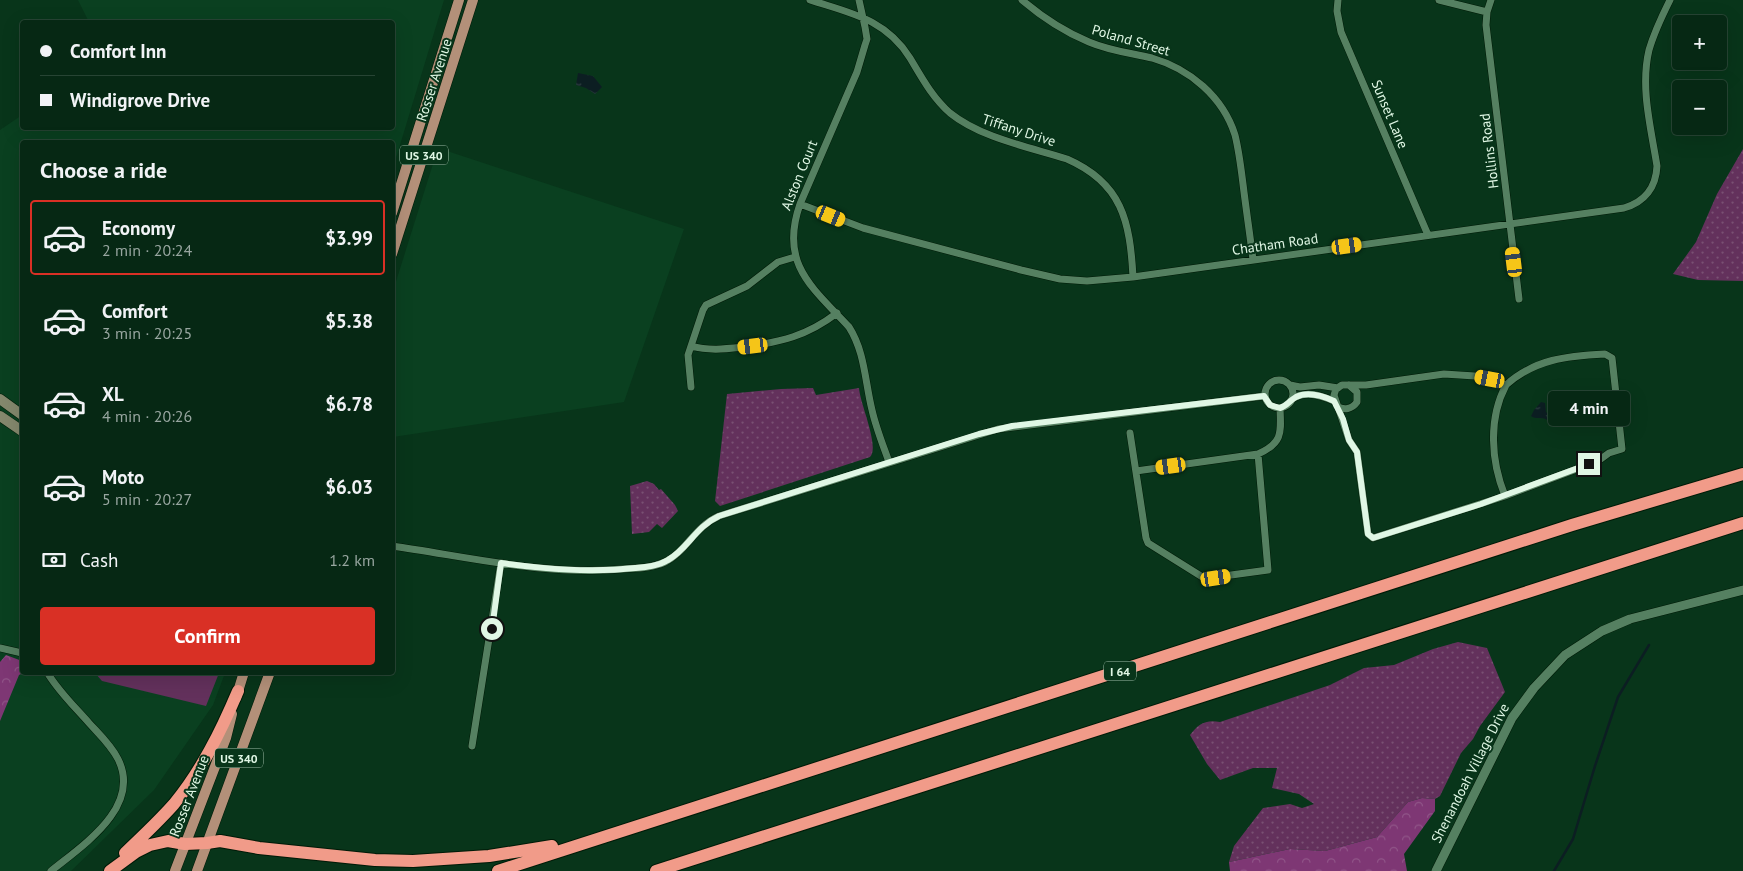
<!DOCTYPE html>
<meta charset="utf-8">
<style>
:root{--surface:#062814;--page:#143422;--text:#f1f3f6;--muted:#98a6a0;--line:#274434;--accent:#d93025}
body{margin:0;font-family:"PT Sans",sans-serif;background:var(--page);color:var(--text);height:100vh;display:flex;flex-direction:column;font-size:19px;white-space:nowrap}
*{box-sizing:border-box;margin:0}
p{font-size:16px;color:var(--muted)}
.icon{flex:none;width:28px;height:28px;fill:none;stroke:currentColor;stroke-width:2;stroke-linecap:round;stroke-linejoin:round}
.map{position:relative;flex:1;overflow:hidden}
.side{position:absolute;left:20px;top:140px;width:375px;height:535px;display:flex;flex-direction:column;background:var(--surface);border-radius:5px;box-shadow:0 5px 20px #0002,0 0 0 1px var(--line)}
.side>*{flex:none}
.top-card{position:absolute;left:20px;top:20px;width:375px;height:110px;border-radius:5px;box-shadow:0 5px 20px #0002,0 0 0 1px var(--line);display:grid;align-content:center;height:110px;padding:0 20px;background:var(--surface)}
.fabs{position:absolute;left:1672px;top:15px;display:grid;gap:10px}
.fabs a{display:grid;place-items:center;width:55px;height:55px;border-radius:5px;background:var(--surface);box-shadow:0 5px 20px #0002,0 0 0 1px var(--line);font-size:25px}
.end{position:absolute;width:22px;height:22px;margin:-11px;border:6px solid #e0f7e5;background:#111;box-shadow:0 0 0 2px #111}
.from{border-radius:50%}
.bubble{position:absolute;height:35px;border-radius:5px;background:var(--surface);box-shadow:0 5px 20px #0002,0 0 0 1px var(--line);font-size:16px;font-weight:800;line-height:35px;text-align:center}
.car{position:absolute;width:15px;height:30px;margin:-15px -8px;border-radius:6px;box-shadow:0 0 4px 1px #0007;background:linear-gradient(#f5c518 24%,#345 0 40%,#f5c518 0 76%,#345 0 86%,#f5c518 0)}
.top-card b{display:flex;align-items:center;gap:18px;height:48px;font-size:19px}
.top-card b+b{border-top:1px solid var(--line)}
.top-card i{width:12px;height:12px;background:var(--text)}
ul{padding:0;list-style:none}
li{display:flex;align-items:center;gap:15px;height:75px;margin:0 10px 8px;padding:0 10px;border:2px solid transparent;border-radius:5px}
li div{flex:1}
li b{display:block;font-size:19px}
li em{font-style:normal;font-weight:800}
li.current{border-color:var(--accent)}
li>.icon{width:45px;height:45px;stroke-width:1.5}
h2{padding:0 20px;font-size:22px;line-height:60px}
.pay{display:flex;align-items:center;gap:12px;height:55px;padding:0 20px;font-size:19px}
.pay p{margin-inline-start:auto}
.cta{display:flex;gap:10px;margin-top:auto;padding:10px 20px}
.cta a{flex:1;height:58px;border-radius:5px;background:var(--accent);color:#fff;font-size:20px;font-weight:800;line-height:58px;text-align:center}
.map>svg:first-child{display:block}
</style>
<div class="map">
<svg width="1743" height="871" viewBox="0 0 1743 871">
<defs>
<pattern id="grass-dots" width="8" height="8" patternUnits="userSpaceOnUse" patternTransform="scale(1.25)"><rect width="8" height="8" fill="#63315c"/><path d="M2 2h.1M6 6h.1" fill="none" stroke="#795073" stroke-width="1.8" stroke-linecap="round"/></pattern>
<pattern id="forest-crowns" width="20" height="18" patternUnits="userSpaceOnUse" patternTransform="scale(1.25)"><rect width="20" height="18" fill="#7e3774"/><path d="M2 6a3 3 0 1 1 6 0M12 15a3 3 0 1 1 6 0" fill="none" stroke="#905588"/></pattern>
<pattern id="water-ripples" width="26" height="14" patternUnits="userSpaceOnUse" patternTransform="scale(1.25)"><rect width="26" height="14" fill="#0c1e22"/><path d="M2 4q2-2 4 0t4 0M15 11q2-2 4 0t4 0" fill="none" stroke="#2f3f42"/></pattern>
</defs>
<rect width="100%" height="100%" fill="#08351a"/>
<path fill="#0a4020" d="M 78,0 L 444,0 L 393,168 L 392,142 L 22,142 L 22,672 L 225,673 L 213,705 L 154,790 L 71,871 L 0,871 L 0,130 L 22,115 L 22,128 L 392,128 L 392,22 L 89,22 Z
M 438,148 L 684,229 L 624,402 L 393,437 L 393,291 Z"/>
<path fill="url(#grass-dots)" d="M 1743,149 L 1743,281 L 1698,280 L 1673,274 L 1696,242 L 1717,194 Z
M 813,388 L 816,395 L 859,388 C 860,404 880,447 870,457 L 720,506 L 715,501 L 727,394 L 781,389 Z
M 647,481 L 654,484 L 659,490 L 661,489 L 675,505 L 678,511 L 662,528 L 657,524 L 649,532 L 632,534 L 630,486 Z
M 1458,642 L 1487,648 L 1505,692 L 1480,726 L 1473,739 L 1461,753 L 1440,796 L 1435,799 L 1422,798 L 1408,802 L 1377,837 L 1325,851 L 1290,849 L 1229,862 L 1234,846 L 1263,808 L 1290,804 L 1302,808 L 1314,804 L 1299,794 L 1272,788 L 1277,768 L 1253,768 L 1220,780 L 1207,764 L 1190,735 C 1198,724 1206,719 1220,722 L 1330,685 L 1364,668 L 1394,665 L 1433,649 Z"/>
<path fill="url(#forest-crowns)" d="M 6,655 L 22,661 L 23,673 L 19,675 L 0,721 L 0,662 Z
M 1422,798 L 1435,799 L 1435,811 L 1404,854 L 1407,871 L 1230,871 L 1229,862 L 1290,849 L 1325,851 L 1377,837 L 1408,802 Z"/>
<path fill="#63315c" d="M 95,673 L 219,673 L 206,706 L 102,681 Z"/>
<path fill="url(#water-ripples)" d="M 578,73 L 593,76 L 602,87 L 595,94 L 586,88 L 576,85 Z
M 1541,402 L 1545,403 L 1546,412 L 1550,416 L 1547,420 C 1541,416 1536,420 1531,416 L 1534,410 Z"/>
<g fill="none" stroke-linecap="round" stroke-linejoin="round">
<path stroke="#0c1e22" stroke-width="2.5" d="M 1554,871 L 1573,839 L 1595,766 L 1618,697 L 1649,645"/>
<g stroke="#001a07" stroke-width="8">
<path id="minor" d="M 810,0 C 850,13 886,19 910,58 C 922,78 932,97 950,113 C 981,138 1029,147 1067,159 C 1122,183 1130,221 1133,277
M 859,0 L 865,27 L 867,39 L 865,45 L 857,72 L 800,204 C 779,264 812,287 849,327 C 865,352 865,382 872,410 C 876,428 883,445 889,462
M 1022,0 C 1042,17 1065,32 1089,42 C 1110,51 1131,53 1152,58 C 1190,69 1223,97 1235,135 C 1239,151 1241,168 1243,184 C 1246,209 1250,235 1253,260
M 1338,0 L 1337,11 L 1341,32 L 1428,235
M 1439,0 L 1487,12
M 1491,0 L 1487,12 L 1486,25 L 1519,299
M 800,204 L 863,228 L 1021,270 L 1060,279 L 1087,281 L 1133,277 L 1624,208 C 1645,202 1656,187 1657,166 C 1651,128 1640,88 1649,50 C 1654,33 1662,16 1670,0
M 691,346 C 709,351 725,349 744,347 C 781,342 807,336 837,313
M1265 394a14 14 0 1 1 28 0a14 14 0 1 1-28 0Z
M 1290,385 L 1300,387 L 1319,385 L 1338,388
M 691,387 L 688,355 L 703,310 L 706,305 L 747,286 L 778,262 L 795,257
M 1291,400 C 1304,390 1320,395 1334,401
M 1337,406 C 1344,411 1352,409 1357,402 L 1357,392 L 1349,385
M 1130,433 L 1146,538 L 1148,543 L 1204,578 L 1209,578 L 1268,570 L 1258,454
M 1136,471 L 1258,454 C 1283,443 1281,433 1280,408
M 1505,496 L 1373,538 L 1368,534 L 1357,452 L 1349,440 L 1334,395 L 1336,389 L 1342,385 L 1366,385 L 1444,374 L 1475,376 L 1490,379 L 1506,385 C 1535,359 1567,356 1605,354 L 1612,358 L 1622,449 L 1609,453 L 1598,461 L 1505,496 C 1491,461 1488,419 1506,385
M 392,546 C 469,557 546,576 623,569 C 637,568 652,568 665,562 C 686,552 694,527 719,516 L 998,429 L 1264,396
M 0,648 L 22,653
M 47,672 C 58,691 75,707 89,723 C 99,734 111,745 118,759 C 142,807 83,845 51,871
M 472,746 L 501,563"/>
</g>
<g stroke="#001a07" stroke-width="10">
<path id="tertiary" d="M 1436,871 L 1512,718 L 1534,688 L 1565,655 L 1602,631 L 1630,619 L 1743,590"/>
</g>
<g stroke="#001a07" stroke-width="11">
<path id="secondary" d="M 0,399 L 22,415
M 0,416 L 22,431"/>
</g>
<g stroke="#001a07" stroke-width="11">
<path id="primary" d="M 392,213 L 459,0
M 392,254 L 473,0
M 236,698 L 244,672
M 175,871 L 226,738 L 232,714
M 197,871 L 270,672"/>
</g>
<g stroke="#001a07" stroke-width="14">
<path id="motorway" d="M 125,853 C 142,837 159,821 174,804 C 202,770 221,731 238,691
M 110,871 L 136,852 L 150,845 L 168,841 L 185,844 L 207,843 L 220,841 L 259,848 L 375,860 L 413,861 L 489,856 L 552,846
M 498,871 L 1572,525 L 1743,474
M 656,871 L 1743,523"/>
</g>
<use href="#minor" stroke="#558061" stroke-width="7"/>
<use href="#tertiary" stroke="#558061" stroke-width="9"/>
<use href="#secondary" stroke="#84886d" stroke-width="10"/>
<use href="#primary" stroke="#b39079" stroke-width="10"/>
<use href="#motorway" stroke="#f19b89" stroke-width="12"/>
</g>
<g fill="none" stroke-linecap="round" stroke-linejoin="round">
<path stroke="#e0f7e5" stroke-width="6" d="M 492,629 L 501,563 C 546,569 590,573 635,568 C 646,567 658,566 668,560 C 688,549 695,527 719,516 L 979,434 L 1012,426 L 1264,396 L 1270,405 L 1280,408 C 1287,406 1289,401 1296,397 C 1308,391 1323,396 1334,401 L 1343,419 L 1349,440 L 1357,452 L 1368,534 L 1373,538 L 1481,504 L 1589,464"/>
</g>
<g text-anchor="middle" dominant-baseline="central" stroke-width="4" stroke-linejoin="round" paint-order="stroke">
<g fill="#08351a" stroke="#9fbda8" stroke-width="1">
<rect x="400" y="145.5" width="48" height="19" rx="4"/>
<rect x="1104" y="661.5" width="32" height="19" rx="4"/>
<rect x="215" y="748.5" width="48" height="19" rx="4"/>
</g>
<g font-size="12" font-weight="bold" fill="#e0f7e5">
<text x="424" y="155">US 340</text>
<text x="1120" y="671">I 64</text>
<text x="239" y="758">US 340</text>
</g>
<g font-size="14" fill="#e0f7e5" stroke="#08351a">
<text transform="translate(1131 40) rotate(16)">Poland Street</text>
<text transform="translate(434 80) rotate(-72)">Rosser Avenue</text>
<text transform="translate(1390 114) rotate(67)">Sunset Lane</text>
<text transform="translate(1019 130) rotate(18)">Tiffany Drive</text>
<text transform="translate(1489 151) rotate(-97)">Hollins Road</text>
<text transform="translate(799 175) rotate(-68)">Alston Court</text>
<text transform="translate(1275 244) rotate(-8)">Chatham Road</text>
<text transform="translate(1470 773) rotate(-63)">Shenandoah Village Drive</text>
<text transform="translate(189 796) rotate(-69)">Rosser Avenue</text>
</g>
</g>
</svg>
<div class="fabs">
<a>+</a>
<a>−</a>
</div>
<i class="end from" style="left:492px;top:629px"></i>
<i class="end" style="left:1589px;top:464px"></i>
<div class="bubble" style="left:1548px;top:391px;width:82px">4 min</div>
<i class="car" style="left:831px;top:216px;rotate:112deg"></i>
<i class="car" style="left:1347px;top:246px;rotate:82deg"></i>
<i class="car" style="left:1514px;top:262px;rotate:353deg"></i>
<i class="car" style="left:753px;top:346px;rotate:263deg"></i>
<i class="car" style="left:1490px;top:379px;rotate:281deg"></i>
<i class="car" style="left:1171px;top:466px;rotate:262deg"></i>
<i class="car" style="left:1216px;top:578px;rotate:81deg"></i>
<div class="top-card">
<b><i class="from"></i>Comfort Inn</b>
<b><i></i>Windigrove Drive</b>
</div>
<section class="side">
<h2>Choose a ride</h2>
<ul>
<li class="current"><svg class="icon" aria-label="car" viewBox="0 0 24 24"><path d="M5 17H2v-5l4-1 3-4h7l3 4 3 1v5h-3M9 17h6M6 11h13"/><circle cx="7" cy="17" r="2"/><circle cx="17" cy="17" r="2"/></svg><div><b>Economy</b><p>2 min · 20:24</p></div><em>$3.99</em></li>
<li><svg class="icon" aria-label="car" viewBox="0 0 24 24"><path d="M5 17H2v-5l4-1 3-4h7l3 4 3 1v5h-3M9 17h6M6 11h13"/><circle cx="7" cy="17" r="2"/><circle cx="17" cy="17" r="2"/></svg><div><b>Comfort</b><p>3 min · 20:25</p></div><em>$5.38</em></li>
<li><svg class="icon" aria-label="car" viewBox="0 0 24 24"><path d="M5 17H2v-5l4-1 3-4h7l3 4 3 1v5h-3M9 17h6M6 11h13"/><circle cx="7" cy="17" r="2"/><circle cx="17" cy="17" r="2"/></svg><div><b>XL</b><p>4 min · 20:26</p></div><em>$6.78</em></li>
<li><svg class="icon" aria-label="car" viewBox="0 0 24 24"><path d="M5 17H2v-5l4-1 3-4h7l3 4 3 1v5h-3M9 17h6M6 11h13"/><circle cx="7" cy="17" r="2"/><circle cx="17" cy="17" r="2"/></svg><div><b>Moto</b><p>5 min · 20:27</p></div><em>$6.03</em></li>
</ul>
<div class="pay"><svg class="icon" aria-label="cash" viewBox="0 0 24 24"><path d="M3 7h18v10H3z"/><circle cx="12" cy="12" r="2"/></svg>Cash<p>1.2 km</p></div>
<div class="cta"><a>Confirm</a></div>
</section>
</div>
